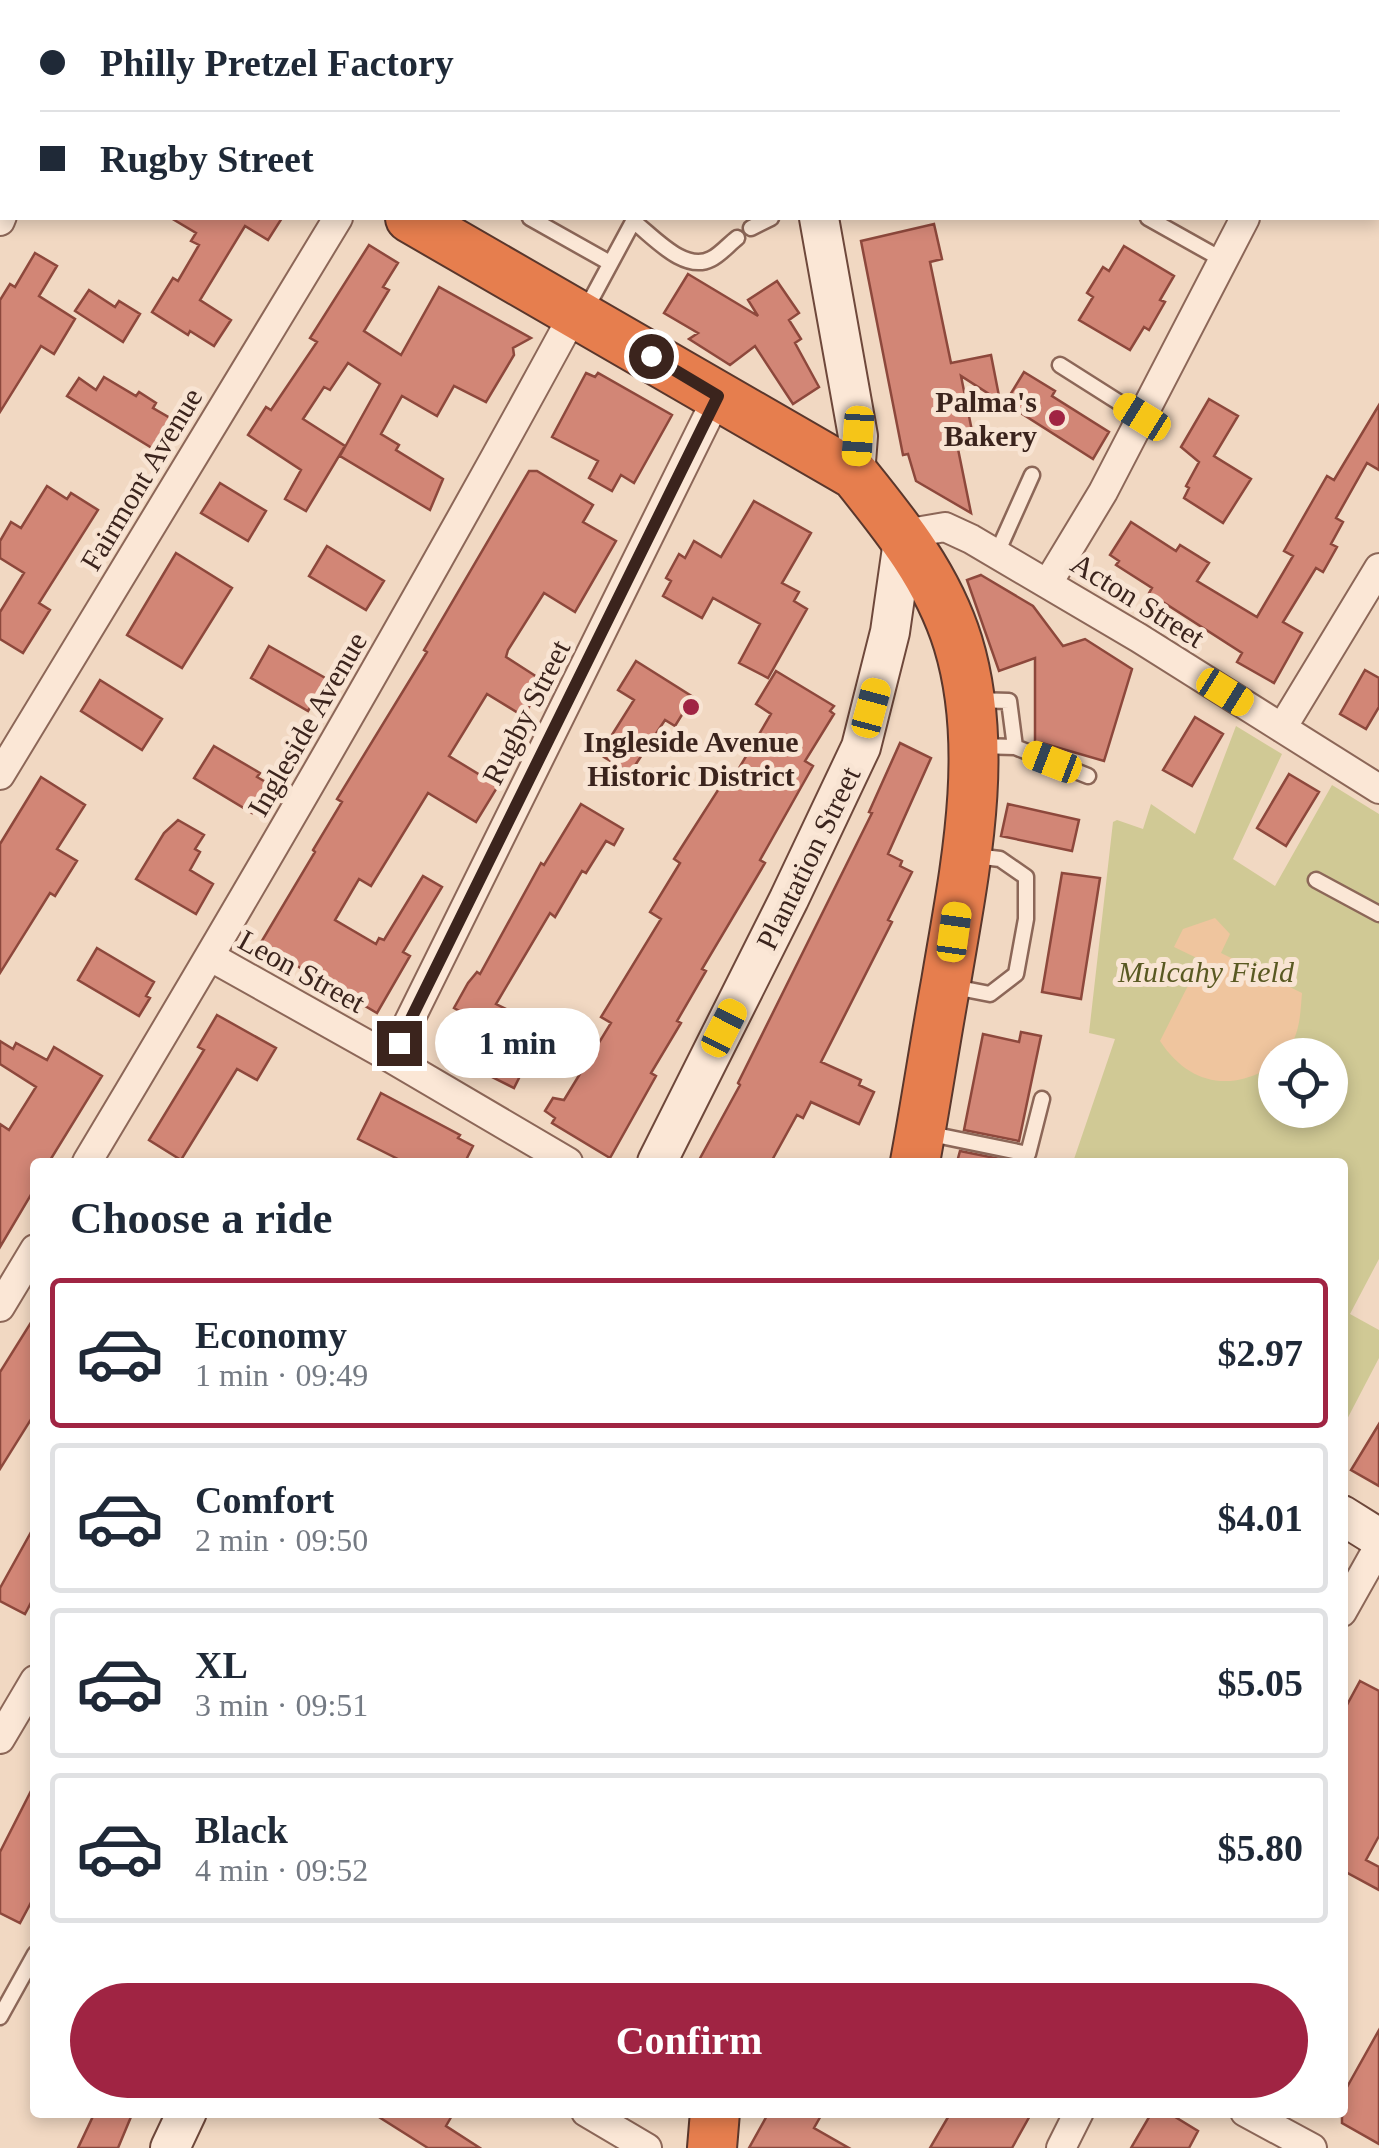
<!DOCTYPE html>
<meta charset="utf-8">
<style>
:root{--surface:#fff;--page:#f2f2f3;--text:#1f2937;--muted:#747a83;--line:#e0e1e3;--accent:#a02443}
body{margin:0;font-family:Georgia,serif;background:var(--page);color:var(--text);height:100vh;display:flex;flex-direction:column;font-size:38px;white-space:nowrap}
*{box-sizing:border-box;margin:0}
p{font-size:32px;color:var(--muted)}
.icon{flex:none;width:55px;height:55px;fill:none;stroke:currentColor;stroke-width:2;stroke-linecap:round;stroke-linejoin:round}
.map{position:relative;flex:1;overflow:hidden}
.side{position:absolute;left:30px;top:1158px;width:1318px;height:960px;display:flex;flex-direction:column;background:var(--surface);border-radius:10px;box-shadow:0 5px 15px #0003}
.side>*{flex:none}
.banner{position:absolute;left:0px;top:0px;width:1380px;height:220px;box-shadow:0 5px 15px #0003;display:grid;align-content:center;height:220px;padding:0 40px;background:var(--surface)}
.controls{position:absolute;left:1258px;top:1038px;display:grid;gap:20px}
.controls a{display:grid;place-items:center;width:90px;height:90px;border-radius:50%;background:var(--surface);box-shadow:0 5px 15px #0003;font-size:50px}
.end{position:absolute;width:45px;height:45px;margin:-22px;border:12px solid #3b241d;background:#fff;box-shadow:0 0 0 5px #fff}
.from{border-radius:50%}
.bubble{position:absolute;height:70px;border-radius:35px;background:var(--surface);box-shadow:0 5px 15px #0003;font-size:32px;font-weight:700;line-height:70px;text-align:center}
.car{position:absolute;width:30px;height:60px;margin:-30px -15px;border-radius:12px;box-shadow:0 0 8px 2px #0007;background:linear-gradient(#f5c518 24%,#345 0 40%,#f5c518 0 76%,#345 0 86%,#f5c518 0)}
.banner b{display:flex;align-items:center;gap:35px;height:95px;font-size:38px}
.banner b+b{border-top:2px solid var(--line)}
.banner i{width:25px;height:25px;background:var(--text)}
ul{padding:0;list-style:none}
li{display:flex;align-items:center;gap:30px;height:150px;margin:0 20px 15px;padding:0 20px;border:5px solid var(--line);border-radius:10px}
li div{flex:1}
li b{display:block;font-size:38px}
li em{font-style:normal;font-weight:700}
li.selected{border-color:var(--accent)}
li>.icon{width:90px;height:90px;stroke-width:1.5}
h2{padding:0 40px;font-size:45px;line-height:120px}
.cta{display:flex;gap:20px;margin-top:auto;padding:20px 40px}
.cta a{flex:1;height:115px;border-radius:60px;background:var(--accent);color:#fff;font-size:40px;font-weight:700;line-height:115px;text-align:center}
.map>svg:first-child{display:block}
</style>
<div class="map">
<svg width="1379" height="2148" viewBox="0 0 1379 2148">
<rect width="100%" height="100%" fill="#f1d8c2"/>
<path fill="#d0c995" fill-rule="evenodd" d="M 1236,726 L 1282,754 L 1233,859 L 1275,886 L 1332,785 L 1379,814 L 1379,1259 L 1350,1314 L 1379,1330 L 1379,1358 L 1343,1427 L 1342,1162 L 1073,1162 L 1115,1039 L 1089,1033 L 1113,822 L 1117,820 L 1143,829 L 1151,804 L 1195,834 ZM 1275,1055 L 1330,1055 L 1330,1110 L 1275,1110 Z"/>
<path fill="#efc59e" d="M 1215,918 L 1230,934 L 1221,953 L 1302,993 C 1300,1017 1300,1036 1284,1055 L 1275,1055 L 1275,1064 C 1232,1093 1189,1085 1160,1041 L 1201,960 L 1174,947 L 1183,929 Z"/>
<path fill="#d28676" stroke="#8d483c" stroke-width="2.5" d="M 171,218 L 282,218 L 268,240 L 245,226 L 200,300 L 231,320 L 214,346 L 190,331 L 188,335 L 152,312 L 173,278 L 178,281 L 199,245 L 191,241 L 196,233 Z
M 934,224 L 942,259 L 930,262 L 951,363 L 991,355 L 1000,401 L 961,376 L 974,441 L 957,444 L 971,513 L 916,481 L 908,454 L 903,455 L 861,241 Z
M 369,245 L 398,263 L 383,287 L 389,290 L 364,331 L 401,355 L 439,287 L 531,338 L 513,348 L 514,355 L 486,402 L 454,386 L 437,416 L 402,396 L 381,434 L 399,445 L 396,450 L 443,479 L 430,510 L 340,456 L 380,384 L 348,363 L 330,390 L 324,387 L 303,419 L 345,446 L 306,511 L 285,499 L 301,470 L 248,435 L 266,407 L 271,410 L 317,342 L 310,338 Z
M 1124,246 L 1174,276 L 1160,300 L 1165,302 L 1149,330 L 1144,327 L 1130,350 L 1079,320 L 1093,297 L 1087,293 L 1103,267 L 1109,271 Z
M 35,253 L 57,266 L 39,296 L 75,319 L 54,354 L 41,346 L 0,412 L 0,300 L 10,284 L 15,287 Z
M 688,274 L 758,316 L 748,300 L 777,281 L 799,313 L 789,320 L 801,339 L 795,343 L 819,387 L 793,404 L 755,346 L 730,365 L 689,339 L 698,333 L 664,313 Z
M 89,290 L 115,307 L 119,301 L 140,314 L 123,342 L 75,311 Z
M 1024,372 L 1055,391 L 1052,396 L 1109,432 L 1093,459 L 1005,403 Z
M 586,373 L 595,377 L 598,373 L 672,415 L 634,483 L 621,475 L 612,491 L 589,478 L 598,461 L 552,437 Z
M 104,377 L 136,396 L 139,392 L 156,403 L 153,408 L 170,418 L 152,448 L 67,396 L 79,378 L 96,390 Z
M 1209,399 L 1238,416 L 1214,456 L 1251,479 L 1223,523 L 1184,498 L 1189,488 L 1186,486 L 1199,462 L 1181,447 Z
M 1379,405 L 1379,470 L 1367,463 L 1336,518 L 1343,522 L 1331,544 L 1337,547 L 1323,572 L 1316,568 L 1283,622 L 1302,633 L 1274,683 L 1237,662 L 1242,653 L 1149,593 L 1152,588 L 1116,565 L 1119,561 L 1110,555 L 1131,522 L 1176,551 L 1180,545 L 1209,563 L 1197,581 L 1257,617 L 1293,556 L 1284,551 L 1312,502 L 1327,476 L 1334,480 Z
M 529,471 L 537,471 L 593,505 L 583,522 L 616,541 L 575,612 L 544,593 L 508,650 L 506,657 L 545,682 L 523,716 L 487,694 L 449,756 L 498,786 L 476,822 L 428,793 L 371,886 L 359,879 L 335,920 L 376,944 L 379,938 L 384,940 L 423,876 L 442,887 L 403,952 L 410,956 L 377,1013 L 260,944 L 315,852 L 313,850 L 342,802 L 337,799 L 427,652 L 424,650 Z
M 220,483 L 266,511 L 248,541 L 201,513 Z
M 47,486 L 67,499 L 71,493 L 98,510 L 39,603 L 50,610 L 23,653 L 0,639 L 0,612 L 24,573 L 0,558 L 0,541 L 11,522 L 21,528 Z
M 754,501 L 811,533 L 782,583 L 799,592 L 794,601 L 807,609 L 768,678 L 739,663 L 760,624 L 713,598 L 702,618 L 663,596 L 671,581 L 666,578 L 679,554 L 685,558 L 694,541 L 721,557 Z
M 327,546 L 384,581 L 366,610 L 309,576 Z
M 176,553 L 232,588 L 182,668 L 127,635 Z
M 981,575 L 1033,606 L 1063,646 L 1085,639 L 1132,669 L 1104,761 L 1035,741 L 1035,658 L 999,671 L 967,580 Z
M 269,646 L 327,679 L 308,711 L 251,678 Z
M 636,661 L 693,697 L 675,726 L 665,720 L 630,773 L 604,757 L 614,741 L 610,738 L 634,700 L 618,690 Z
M 1365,670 L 1379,678 L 1379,707 L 1366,729 L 1340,714 Z
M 776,671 L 834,706 L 830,711 L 834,714 L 805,761 L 813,766 L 760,860 L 765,863 L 702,969 L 706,971 L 677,1021 L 681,1023 L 651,1073 L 656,1076 L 610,1158 L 552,1123 L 555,1118 L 545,1111 L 553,1098 L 564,1100 L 611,1023 L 601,1017 L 661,919 L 650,912 L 680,863 L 674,859 L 727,776 L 732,780 L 771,714 L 756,704 Z
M 100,680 L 162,719 L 142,750 L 81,711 Z
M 1195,717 L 1223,734 L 1192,786 L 1163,770 Z
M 900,743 L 931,758 L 888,854 L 902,861 L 900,866 L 912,872 L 888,920 L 892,922 L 821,1062 L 861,1080 L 859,1085 L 874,1092 L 859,1124 L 811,1102 L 803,1118 L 797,1115 L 771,1162 L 698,1162 L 740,1085 L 738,1083 L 872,813 L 869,812 Z
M 214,746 L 260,773 L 257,777 L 269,784 L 252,813 L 194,778 Z
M 1289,774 L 1319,792 L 1286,846 L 1257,828 Z
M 41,777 L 85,805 L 57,849 L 77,861 L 55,896 L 50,893 L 0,973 L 0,844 Z
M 581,804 L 623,829 L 614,845 L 606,841 L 586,873 L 582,871 L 555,917 L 550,913 L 496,1004 L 544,1028 L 514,1088 L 482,1072 L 490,1056 L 449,1031 L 461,1012 L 454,1008 L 468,983 L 477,972 L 480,974 L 541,863 L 544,865 Z
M 1008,804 L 1079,820 L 1072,851 L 1001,836 Z
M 178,820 L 204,835 L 195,849 L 200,852 L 190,870 L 213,884 L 196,914 L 136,879 L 164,833 Z
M 1062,873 L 1100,878 L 1081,999 L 1042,992 Z
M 97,948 L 154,982 L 146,996 L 150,998 L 139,1016 L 78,980 Z
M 217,1015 L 276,1048 L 257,1080 L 237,1069 L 181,1160 L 149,1140 L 204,1050 L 198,1047 Z
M 1021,1032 L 1041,1036 L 1019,1141 L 964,1130 L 983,1034 L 1019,1042 Z
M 0,1041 L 13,1049 L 16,1043 L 47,1060 L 54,1047 L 102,1076 L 49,1162 L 35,1162 L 35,1188 L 0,1247 L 0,1124 L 9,1130 L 36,1087 L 0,1064 Z
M 381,1093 L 460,1135 L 458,1138 L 473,1146 L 465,1162 L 404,1162 L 358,1139 Z
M 960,1151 L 1015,1162 L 957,1162 Z
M 35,1316 L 35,1413 L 0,1469 L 0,1372 Z
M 1379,1424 L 1379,1486 L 1351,1470 Z
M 35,1525 L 35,1595 L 25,1614 L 0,1601 L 0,1588 Z
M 1360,1681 L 1379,1691 L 1379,1836 L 1366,1860 L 1379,1867 L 1379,1890 L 1342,1870 L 1342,1714 Z
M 35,1783 L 35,1895 L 20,1923 L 0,1913 L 0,1852 Z
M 1379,2030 L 1379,2144 L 1342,2123 L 1342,2096 Z
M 95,2112 L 133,2112 L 118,2148 L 78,2148 Z
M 371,2112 L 454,2112 L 446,2126 L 480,2148 L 428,2148 Z
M 769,2112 L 823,2112 L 814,2128 L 849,2148 L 749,2148 Z
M 951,2112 L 1032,2112 L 1012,2148 L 930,2148 Z
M 1152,2112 L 1167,2112 L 1198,2131 L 1189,2148 L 1131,2148 Z"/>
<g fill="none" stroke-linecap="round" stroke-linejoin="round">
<g stroke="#8c6758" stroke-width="19">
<path id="lane" d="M 715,0 L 715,2
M 558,2 L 559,0
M 0,27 L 2,28
M 0,67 L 2,68
M 0,153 L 2,149
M 530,218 L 610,263
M 1148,218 L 1223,260
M 633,221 C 653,236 684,273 711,259 C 720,255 729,244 737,238
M 751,228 L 771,218
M 586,309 L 635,218
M 1060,365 L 1142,417
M 997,553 L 1032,475
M 974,700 L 1009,701 L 1015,747 L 978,746
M 1015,747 L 1088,776
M 1316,880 L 1379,914
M 954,987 L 990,994 L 1016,974 L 1026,919 L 1026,877 L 1000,859 L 975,856
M 926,1133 L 1028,1154 L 1042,1099
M 0,2017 L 35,1954"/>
</g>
<g stroke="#8c6758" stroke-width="32">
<path id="street" d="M 131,2 L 133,0
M 470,2 L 471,0
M 0,221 L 2,216
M 904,534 L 945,527 L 971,539 L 1139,638 L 1379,789
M 1048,583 L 1103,492 L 1245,218
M 1282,728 L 1379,568
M 0,775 L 338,218
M 211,957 L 391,1058 L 568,1162
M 391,1058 L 718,396
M 87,1162 C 255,882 419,600 575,312
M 0,1307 L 35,1249
M 1342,1612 L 1379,1546
M 0,1739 L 35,1680
M 586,2112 L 647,2148
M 1245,2112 L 1312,2148
M 1061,2148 L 1079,2112"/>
</g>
<g stroke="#6e483b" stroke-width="42">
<path id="secondary" d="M 778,0 L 779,2
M 819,218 L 858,436 L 855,475
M 657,1162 L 789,899 L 861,747 L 890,632 L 904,534
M 1342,1515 L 1379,1538
M 170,2148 L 187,2112"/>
</g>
<g stroke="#5a372c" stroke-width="52">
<path id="highway" d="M 45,0 L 48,2
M 410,218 L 855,475 C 897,527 938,578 958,643 C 991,751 964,874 946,982 C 935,1042 926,1103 915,1162
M 712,2148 L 715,2112"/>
</g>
<use href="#lane" stroke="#fbe7d6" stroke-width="14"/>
<use href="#street" stroke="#fbe7d6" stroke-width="28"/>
<use href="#secondary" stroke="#fbe7d6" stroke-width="38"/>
<use href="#highway" stroke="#e67e4e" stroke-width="48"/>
</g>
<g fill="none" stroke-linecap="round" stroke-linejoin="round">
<path stroke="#3b241d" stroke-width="12" d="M 399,1043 L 718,396 L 651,356"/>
</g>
<g fill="#a02443" stroke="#f8e4d3" stroke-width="4">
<circle cx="1057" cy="418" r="10"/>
<circle cx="691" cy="707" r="10"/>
</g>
<g text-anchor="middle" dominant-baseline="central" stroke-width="10" stroke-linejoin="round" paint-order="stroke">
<g font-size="30" font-weight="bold" fill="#3b241d" stroke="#f8e4d3" text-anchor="end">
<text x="1037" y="401">Palma's<tspan x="1037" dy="34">Bakery</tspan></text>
<text x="691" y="741" text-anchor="middle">Ingleside Avenue<tspan x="691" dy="34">Historic District</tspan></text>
</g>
<g font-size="30" fill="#3b241d" stroke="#f8e4d3">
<text transform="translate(141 479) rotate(-59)">Fairmont Avenue</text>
<text transform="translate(1138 600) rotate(32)">Acton Street</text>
<text transform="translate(526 712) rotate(-63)">Rugby Street</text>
<text transform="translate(307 724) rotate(-60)">Ingleside Avenue</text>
<text transform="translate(808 858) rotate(-64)">Plantation Street</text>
<text transform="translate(302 971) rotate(29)">Leon Street</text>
</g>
<g font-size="30" font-style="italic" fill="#595922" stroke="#f8e4d3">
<text x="1206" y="971">Mulcahy Field</text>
</g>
</g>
</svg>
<div class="controls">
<a><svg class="icon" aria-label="locate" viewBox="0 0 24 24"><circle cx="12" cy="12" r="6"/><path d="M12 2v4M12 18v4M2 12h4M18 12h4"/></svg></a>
</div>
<i class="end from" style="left:651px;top:356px"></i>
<i class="end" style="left:399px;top:1043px"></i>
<div class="bubble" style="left:435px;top:1008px;width:165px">1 min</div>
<i class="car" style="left:1142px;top:417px;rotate:302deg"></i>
<i class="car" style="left:858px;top:436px;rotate:184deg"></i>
<i class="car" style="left:1225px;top:692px;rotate:122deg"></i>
<i class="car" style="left:871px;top:708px;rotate:15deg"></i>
<i class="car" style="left:1052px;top:762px;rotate:291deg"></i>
<i class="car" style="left:954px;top:932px;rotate:8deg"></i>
<i class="car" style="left:724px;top:1028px;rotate:27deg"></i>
<div class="banner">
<b><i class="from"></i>Philly Pretzel Factory</b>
<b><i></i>Rugby Street</b>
</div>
<section class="side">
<h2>Choose a ride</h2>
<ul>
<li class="selected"><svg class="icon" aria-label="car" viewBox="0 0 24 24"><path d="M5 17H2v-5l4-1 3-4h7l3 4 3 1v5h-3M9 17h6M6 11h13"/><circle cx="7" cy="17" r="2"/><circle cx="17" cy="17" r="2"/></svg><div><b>Economy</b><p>1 min · 09:49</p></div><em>$2.97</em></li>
<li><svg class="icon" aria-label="car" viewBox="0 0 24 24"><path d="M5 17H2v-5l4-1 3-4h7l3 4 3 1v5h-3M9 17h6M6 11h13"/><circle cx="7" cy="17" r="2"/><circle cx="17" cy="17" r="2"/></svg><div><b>Comfort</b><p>2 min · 09:50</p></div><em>$4.01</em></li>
<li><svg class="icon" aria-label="car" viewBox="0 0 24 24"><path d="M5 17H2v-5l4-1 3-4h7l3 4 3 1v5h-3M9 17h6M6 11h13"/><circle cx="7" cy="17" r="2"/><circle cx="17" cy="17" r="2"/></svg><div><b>XL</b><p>3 min · 09:51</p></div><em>$5.05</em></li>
<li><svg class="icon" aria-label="car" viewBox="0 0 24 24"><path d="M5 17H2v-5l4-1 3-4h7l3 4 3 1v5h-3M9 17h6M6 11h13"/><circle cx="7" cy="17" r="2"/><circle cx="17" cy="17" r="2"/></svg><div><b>Black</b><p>4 min · 09:52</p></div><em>$5.80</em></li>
</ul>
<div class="cta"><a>Confirm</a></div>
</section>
</div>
